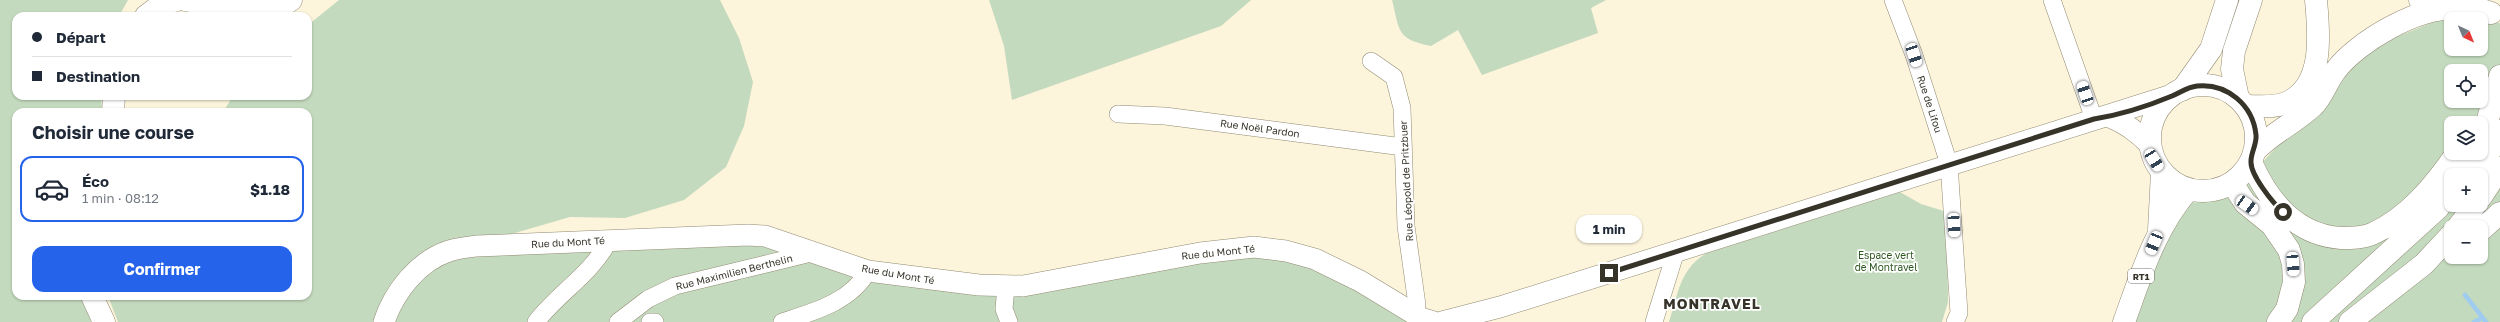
<!DOCTYPE html>
<html lang="fr">
<meta charset="utf-8">
<style>
:root{--surface:#fff;--page:#f6f6f7;--text:#1f2937;--muted:#747a83;--line:#e0e1e3;--accent:#2563eb}
body{margin:0;font-family:"Golos Text",sans-serif;background:var(--page);color:var(--text);height:100vh;display:flex;flex-direction:column;font-size:15px;white-space:nowrap}
*{box-sizing:border-box;margin:0}
p{font-size:13px;color:var(--muted)}
.icon{flex:none;width:22px;height:22px;fill:none;stroke:currentColor;stroke-width:2;stroke-linecap:round;stroke-linejoin:round}
.map{position:relative;flex:1;overflow:hidden}
.details{position:absolute;left:12px;top:108px;width:300px;height:192px;display:flex;flex-direction:column;background:var(--surface);border-radius:12px;box-shadow:0 1px 3px #0004}
.details>*{flex:none}
.guide{position:absolute;left:12px;top:12px;width:300px;height:88px;border-radius:12px;box-shadow:0 1px 3px #0004;display:grid;align-content:center;height:88px;padding:0 20px;background:var(--surface)}
.needle{width:26px;rotate:137deg}
.buttons{position:absolute;left:2444px;top:12px;display:grid;gap:8px}
.buttons a{display:grid;place-items:center;width:44px;height:44px;border-radius:8px;background:var(--surface);box-shadow:0 1px 3px #0004;font-size:20px}
.end{position:absolute;width:18px;height:18px;margin:-9px;border:5px solid #363329;background:#fff;box-shadow:0 0 0 2px #fff}
.from{border-radius:50%}
.bubble{position:absolute;height:28px;border-radius:12px;background:var(--surface);box-shadow:0 1px 3px #0004;font-size:13px;font-weight:700;line-height:28px;text-align:center}
.car{position:absolute;width:12px;height:24px;margin:-12px -6px;border-radius:5px;box-shadow:0 0 3px 1px #0007;background:linear-gradient(#fff 24%,#345 0 40%,#fff 0 76%,#345 0 86%,#fff 0)}
.guide b{display:flex;align-items:center;gap:14px;height:38px;font-size:15px}
.guide b+b{border-top:1px solid var(--line)}
.guide i{width:10px;height:10px;background:var(--text)}
ul{padding:0;list-style:none}
li{display:flex;align-items:center;gap:12px;height:66px;margin:0 8px 6px;padding:0 12px;border:2px solid transparent;border-radius:12px}
li div{flex:1}
li b{display:block;font-size:15px}
li em{font-style:normal;font-weight:700}
li.on{border-color:var(--accent)}
li>.icon{width:36px;height:36px;stroke-width:1.5}
h2{padding:0 20px;font-size:18px;line-height:48px}
.primary-button{display:flex;gap:8px;margin-top:auto;padding:8px 20px}
.primary-button a{flex:1;height:46px;border-radius:12px;background:var(--accent);color:#fff;font-size:16px;font-weight:700;line-height:46px;text-align:center}
.map>svg:first-child{display:block}
</style>
<div class="map">
<svg width="2500" height="322" viewBox="0 0 2500 322">
<rect width="100%" height="100%" fill="#fcf4db"/>
<path fill="#c4dabe" fill-rule="evenodd" d="M 0,0 L 128,0 L 119,16 L 16,16 L 16,96 L 101,96 L 102,112 L 16,112 L 16,296 L 83,296 L 91,322 L 0,322 Z
M 339,0 L 720,0 L 739,38 L 753,82 L 744,126 L 726,167 L 684,200 L 625,218 L 570,217 L 487,241 L 721,234 L 979,285 L 1286,251 L 1434,322 L 118,322 L 108,296 L 308,296 L 308,112 L 223,112 L 233,96 L 308,96 L 308,25 Z
M 989,0 L 1251,0 L 1221,26 L 1012,100 L 1004,46 Z
M 1392,0 L 1606,0 L 1591,8 L 1598,33 L 1482,75 L 1458,30 L 1431,46 C 1396,39 1400,31 1392,0 Z
M 2438,20 L 2451,20 L 2451,49 L 2481,49 L 2481,20 L 2500,23 L 2500,322 L 2119,322 L 2157,208 L 2230,197 L 2350,68 L 2379,44 ZM 2451,71 L 2481,71 L 2481,101 L 2451,101 ZM 2451,123 L 2481,123 L 2481,153 L 2451,153 ZM 2451,175 L 2481,175 L 2481,205 L 2451,205 ZM 2451,227 L 2481,227 L 2481,257 L 2451,257 Z
M 1900,192 L 1921,204 L 1947,212 L 1948,302 L 1942,322 L 1669,322 C 1678,294 1680,268 1707,253 Z"/>
<g fill="none" stroke-linecap="round" stroke-linejoin="round">
<path stroke="#9fccef" stroke-width="4.5" d="M 2465,295 L 2486,322
M 2474,322 L 2482,318"/>
<g stroke="#918a73" stroke-width="18">
<path id="minor" d="M 1893,0 L 1914,55 L 1949,164 L 1959,313 L 1955,322
M 2052,0 L 2094,119
M 1371,61 L 1394,77 L 1402,108 L 1406,226 L 1417,305 L 1412,313
M 1118,114 L 1165,116 L 1403,147
M 1006,286 L 1004,309 L 1009,322
M 536,322 C 558,293 593,273 609,240
M 618,322 L 648,299 L 675,286 L 811,253
M 650,322 L 655,322
M 782,322 C 813,312 851,302 868,271
M 1654,322 L 1676,251"/>
</g>
<g stroke="#918a73" stroke-width="22">
<path id="tertiary" d="M 2110,117 C 2127,124 2138,132 2150,145
M 384,322 C 394,292 418,261 449,251 C 458,248 468,247 477,246 L 748,235 L 765,236 L 868,271 L 979,285 L 1023,286 L 1200,253 L 1254,247 L 1286,251 L 1315,259 L 1360,281 L 1421,318 L 1434,322
M 1442,322 L 1500,307 L 2172,95"/>
</g>
<g stroke="#918a73" stroke-width="23">
<path id="secondary" d="M 185,0 C 218,5 262,21 291,0
M 146,16 L 162,4 L 177,0
M 2182,90 L 2211,49 L 2227,0
M 2238,98 L 2232,69 L 2234,51 L 2251,0
M 113,112 L 114,96
M 92,296 L 104,322"/>
</g>
<g stroke="#918a73" stroke-width="23">
<path id="primary" d="M2150 138a53 53 0 1 1 106 0a53 53 0 1 1-106 0Z
M 2255,151 C 2273,132 2295,123 2313,106 C 2323,96 2327,81 2336,70 C 2357,42 2420,5 2455,9
M 2159,230 L 2162,172
M 2124,322 C 2141,275 2155,228 2188,190"/>
</g>
<g stroke="#918a73" stroke-width="23">
<path id="trunk" d="M 2420,0 L 2446,8
M 2452,0 L 2491,13
M 2246,106 C 2258,106 2274,108 2286,103 C 2325,87 2319,33 2316,0
M 2481,138 L 2485,130 L 2500,76
M 2251,162 C 2268,201 2296,235 2341,238 C 2351,238 2363,238 2372,234 C 2408,218 2435,185 2457,153
M 2462,175 L 2473,153
M 2478,175 L 2500,131
M 2232,183 L 2245,203 L 2272,225 L 2289,250 L 2293,264 L 2294,282 L 2287,309 L 2278,322
M 2481,197 L 2500,168
M 2458,227 L 2475,205
M 2481,230 L 2500,213
M 2313,322 L 2438,208 L 2451,190
M 2350,322 L 2424,264 L 2451,235"/>
</g>
<use href="#minor" stroke="#fff" stroke-width="17"/>
<use href="#tertiary" stroke="#fff" stroke-width="21"/>
<use href="#secondary" stroke="#fff" stroke-width="22"/>
<use href="#primary" stroke="#fff" stroke-width="22"/>
<use href="#trunk" stroke="#fff" stroke-width="22"/>
</g>
<g fill="none" stroke-linecap="round" stroke-linejoin="round">
<path stroke="#363329" stroke-width="5" d="M 1609,273 L 2094,119 C 2119,115 2148,106 2172,96 C 2181,92 2188,87 2197,86 C 2227,83 2253,105 2256,135 C 2257,144 2251,152 2251,161 C 2250,175 2273,203 2283,212"/>
</g>
<g text-anchor="middle" dominant-baseline="central" stroke-width="3.5" stroke-linejoin="round" paint-order="stroke">
<rect fill="#fff" stroke="#727069" stroke-width="1" x="2128" y="269" width="26" height="14" rx="3"/>
<g font-size="9" font-weight="bold" fill="#363329">
<text x="2141" y="276">RT1</text>
</g>
<g font-size="10" fill="#363329" stroke="#fff">
<text transform="translate(1930 104) rotate(72)">Rue de Lifou</text>
<text transform="translate(1260 128) rotate(8)">Rue Noël Pardon</text>
<text transform="translate(1406 181) rotate(-93)">Rue Léopold de Pritzbuer</text>
<text transform="translate(568 242) rotate(-3)">Rue du Mont Té</text>
<text transform="translate(1218 252) rotate(-6)">Rue du Mont Té</text>
<text transform="translate(734 272) rotate(-14)">Rue Maximilien Berthelin</text>
<text transform="translate(898 274) rotate(10)">Rue du Mont Té</text>
</g>
<g font-size="10" fill="#2d5820" stroke="#fff">
<text x="1886" y="255">Espace vert<tspan x="1886" dy="12">de Montravel</tspan></text>
</g>
<g font-size="14" font-weight="bold" letter-spacing="1" fill="#363329" stroke="#fff">
<text x="1712" y="303">MONTRAVEL</text>
</g>
</g>
</svg>
<div class="buttons">
<a><svg class="needle" viewBox="-14 -14 28 28"><path d="M0-13l5 13h-10z" fill="#e53935"/><path d="M0 13l5-13h-10z" fill="#747a83"/></svg></a>
<a><svg class="icon" aria-label="locate" viewBox="0 0 24 24"><circle cx="12" cy="12" r="6"/><path d="M12 2v4M12 18v4M2 12h4M18 12h4"/></svg></a>
<a><svg class="icon" aria-label="layers" viewBox="0 0 24 24"><path d="M12 4l9 5-9 5-9-5zM3 14l9 5 9-5"/></svg></a>
<a>+</a>
<a>−</a>
</div>
<i class="end from" style="left:2283px;top:212px"></i>
<i class="end" style="left:1609px;top:273px"></i>
<div class="bubble" style="left:1576px;top:215px;width:66px">1 min</div>
<i class="car" style="left:1914px;top:55px;rotate:162deg"></i>
<i class="car" style="left:2085px;top:93px;rotate:341deg"></i>
<i class="car" style="left:2154px;top:160px;rotate:148deg"></i>
<i class="car" style="left:2247px;top:205px;rotate:125deg"></i>
<i class="car" style="left:1954px;top:225px;rotate:177deg"></i>
<i class="car" style="left:2154px;top:243px;rotate:202deg"></i>
<i class="car" style="left:2293px;top:264px;rotate:176deg"></i>
<div class="guide">
<b><i class="from"></i>Départ</b>
<b><i></i>Destination</b>
</div>
<section class="details">
<h2>Choisir une course</h2>
<ul>
<li class="on"><svg class="icon" aria-label="car" viewBox="0 0 24 24"><path d="M5 17H2v-5l4-1 3-4h7l3 4 3 1v5h-3M9 17h6M6 11h13"/><circle cx="7" cy="17" r="2"/><circle cx="17" cy="17" r="2"/></svg><div><b>Éco</b><p>1 min · 08:12</p></div><em>$1.18</em></li>
</ul>
<div class="primary-button"><a>Confirmer</a></div>
</section>
</div>
